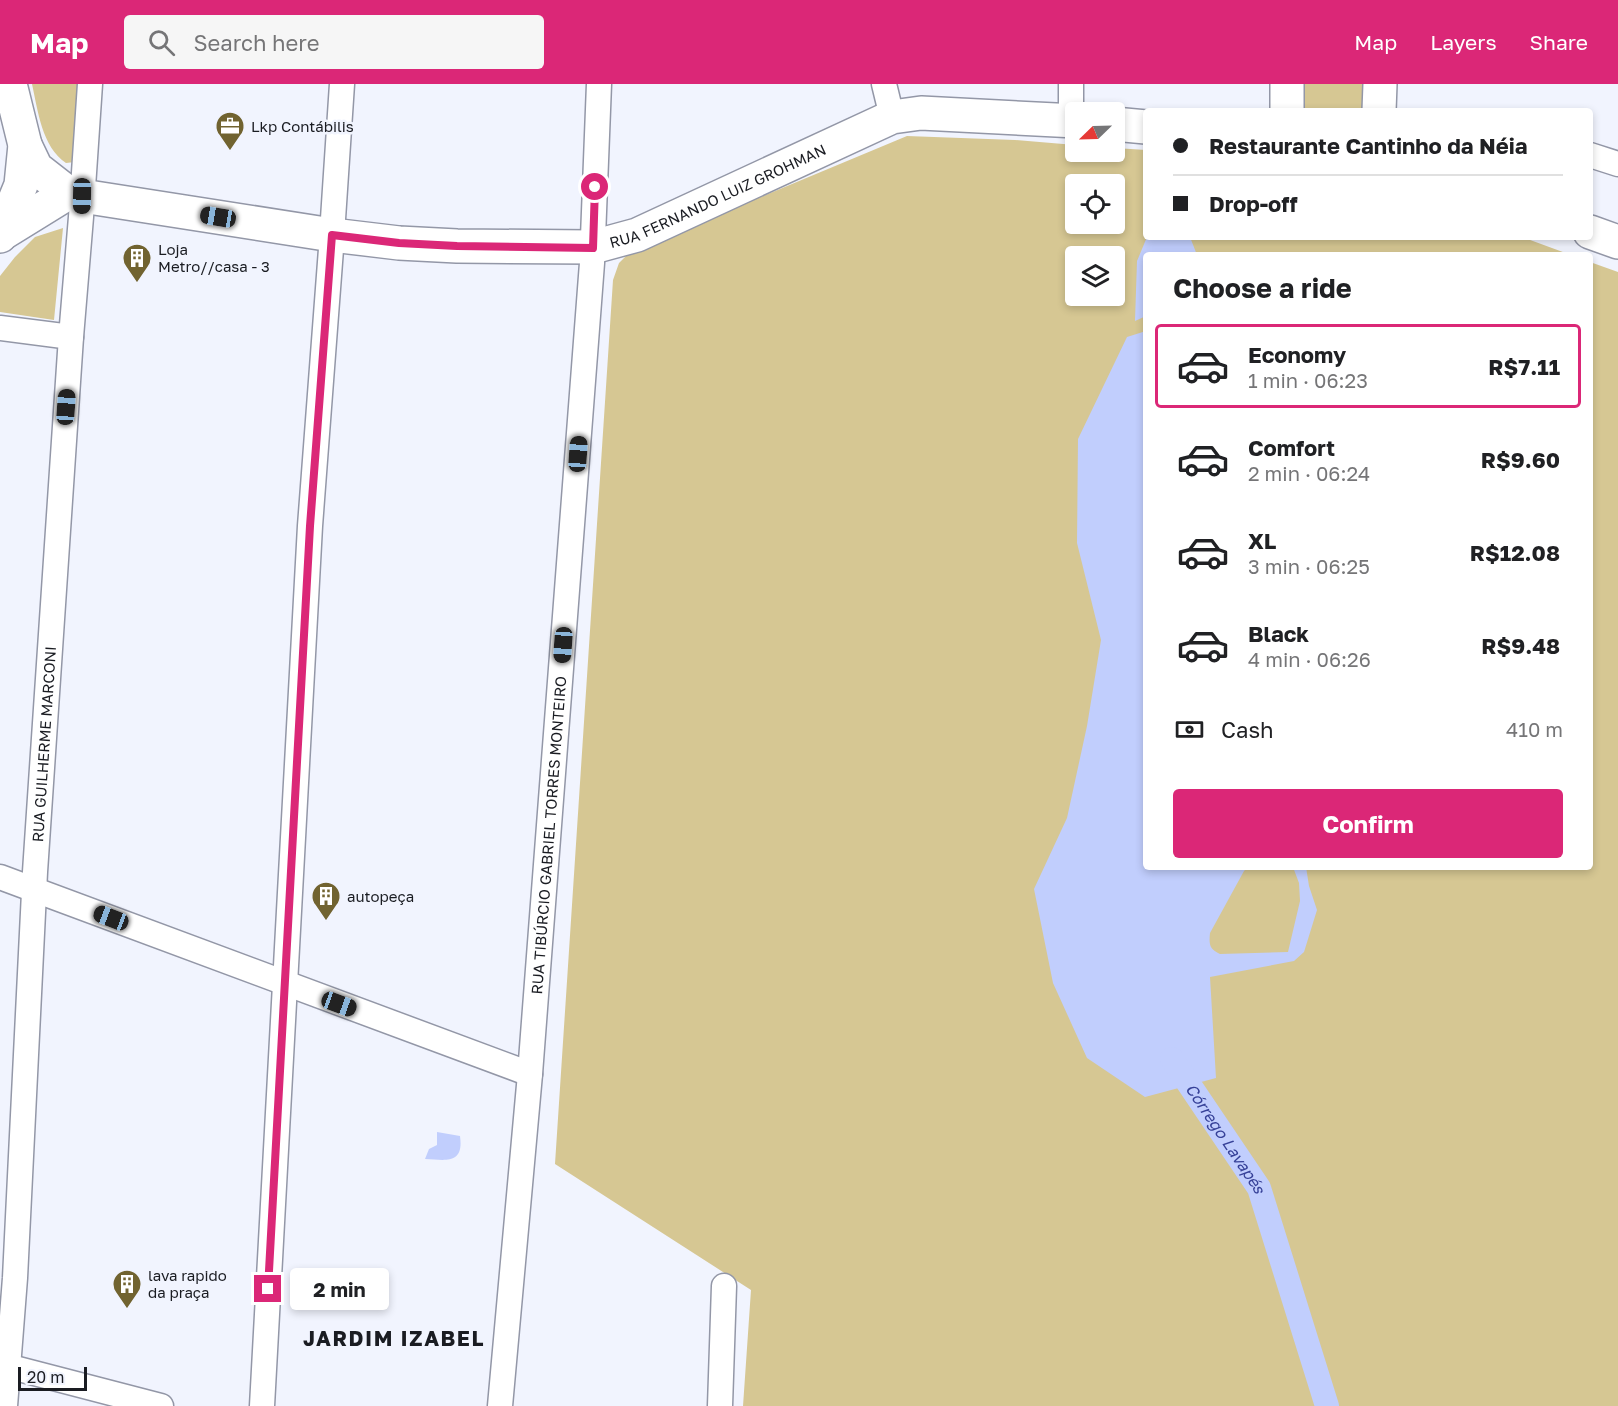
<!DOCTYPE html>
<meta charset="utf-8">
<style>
:root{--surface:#fff;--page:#f6f6f6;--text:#202124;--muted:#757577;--line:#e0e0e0;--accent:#db2777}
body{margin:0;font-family:"Golos Text",sans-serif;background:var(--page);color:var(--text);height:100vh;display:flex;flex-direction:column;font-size:22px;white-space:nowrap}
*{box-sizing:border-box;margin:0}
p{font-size:20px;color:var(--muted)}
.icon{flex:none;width:33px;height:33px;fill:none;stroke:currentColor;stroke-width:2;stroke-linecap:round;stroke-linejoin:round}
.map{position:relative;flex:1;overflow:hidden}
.drawer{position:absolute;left:1143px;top:168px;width:450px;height:618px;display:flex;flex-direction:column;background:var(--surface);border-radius:6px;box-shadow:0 3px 9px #0003}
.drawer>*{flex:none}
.top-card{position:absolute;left:1143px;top:24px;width:450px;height:132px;border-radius:6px;box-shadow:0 3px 9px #0003;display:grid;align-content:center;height:132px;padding:0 30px;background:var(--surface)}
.needle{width:39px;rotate:247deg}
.fabs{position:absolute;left:1065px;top:18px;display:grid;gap:12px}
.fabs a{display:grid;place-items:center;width:60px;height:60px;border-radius:6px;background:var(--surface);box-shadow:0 3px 9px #0003;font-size:30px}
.scale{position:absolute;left:18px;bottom:15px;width:69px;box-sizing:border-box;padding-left:6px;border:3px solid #1a1c22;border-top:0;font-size:16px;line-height:21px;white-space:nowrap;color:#1a1c22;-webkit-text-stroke:4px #f1f4fe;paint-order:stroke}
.end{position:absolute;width:27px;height:27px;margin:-14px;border:8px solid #db2777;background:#fff;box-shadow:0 0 0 3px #fff}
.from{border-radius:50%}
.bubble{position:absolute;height:42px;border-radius:6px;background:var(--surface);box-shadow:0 3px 9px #0003;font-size:20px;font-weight:700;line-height:42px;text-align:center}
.car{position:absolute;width:18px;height:36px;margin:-18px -9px;border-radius:8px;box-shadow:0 0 4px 2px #0007;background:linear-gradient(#222 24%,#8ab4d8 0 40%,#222 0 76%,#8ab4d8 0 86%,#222 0)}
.top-card b{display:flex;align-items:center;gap:21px;height:57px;font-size:22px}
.top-card b+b{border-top:2px solid var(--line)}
.top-card i{width:15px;height:15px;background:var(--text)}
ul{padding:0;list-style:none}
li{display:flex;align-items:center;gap:18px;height:84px;margin:0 12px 9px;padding:0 18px;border:3px solid transparent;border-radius:6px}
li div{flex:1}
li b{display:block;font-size:22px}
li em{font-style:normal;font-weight:700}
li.selected{border-color:var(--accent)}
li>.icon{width:54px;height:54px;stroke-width:1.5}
h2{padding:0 30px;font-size:27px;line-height:72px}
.pay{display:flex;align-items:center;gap:15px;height:66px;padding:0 30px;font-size:22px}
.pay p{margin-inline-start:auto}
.action{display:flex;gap:12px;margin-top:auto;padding:12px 30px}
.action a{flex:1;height:69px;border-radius:6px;background:var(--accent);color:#fff;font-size:24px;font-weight:700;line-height:69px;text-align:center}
header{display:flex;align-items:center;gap:36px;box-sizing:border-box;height:84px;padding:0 30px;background:var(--accent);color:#fff}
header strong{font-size:28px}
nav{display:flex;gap:33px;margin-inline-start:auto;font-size:21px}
.search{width:420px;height:54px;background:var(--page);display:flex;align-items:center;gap:15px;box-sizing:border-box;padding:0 21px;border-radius:6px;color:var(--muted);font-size:22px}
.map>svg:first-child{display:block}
</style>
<header>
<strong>Map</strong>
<div class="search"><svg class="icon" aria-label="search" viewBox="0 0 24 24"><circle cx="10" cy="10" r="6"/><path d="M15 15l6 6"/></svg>Search here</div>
<nav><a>Map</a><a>Layers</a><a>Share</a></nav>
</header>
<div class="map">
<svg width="1618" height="1322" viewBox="0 0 1618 1322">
<rect width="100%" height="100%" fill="#f1f4fe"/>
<path fill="#d6c793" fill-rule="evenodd" d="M 32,0 L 80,0 L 75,78 L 66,79 C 42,63 38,27 32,0 Z
M 1295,0 L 1366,0 L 1363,27 L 1300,27 Z
M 907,52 L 1015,56 L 1075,61 L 1076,68 L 1114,68 L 1115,64 L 1146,66 L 1146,153 L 1522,153 L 1571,171 L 1146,171 L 1146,783 L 1590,783 L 1590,178 L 1618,188 L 1618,1322 L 743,1322 L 751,1206 L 555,1080 L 613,196 L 619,179 L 631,167 ZM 1076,100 L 1114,100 L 1114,140 L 1076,140 ZM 1076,172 L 1114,172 L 1114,212 L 1076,212 Z
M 63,144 L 54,236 L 0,228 L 0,192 L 15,173 L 35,153 Z"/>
<path fill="#c1cefd" d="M 1147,153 L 1190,153 L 1197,171 L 1146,171 L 1146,232 L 1135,237 L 1137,177 Z
M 1146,247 L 1146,783 L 1248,783 L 1244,787 L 1210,849 C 1209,860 1209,865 1220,870 L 1288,868 L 1300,817 L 1299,799 L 1293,783 L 1306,783 L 1309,802 L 1317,826 L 1304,868 L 1294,877 L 1210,893 L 1216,994 L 1145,1013 L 1087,974 L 1053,899 L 1034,805 L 1067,734 L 1087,642 L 1101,556 L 1077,459 L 1078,355 L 1127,253 Z
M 437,1048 L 460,1052 C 464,1081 446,1076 425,1075 L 429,1065 L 437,1061 Z"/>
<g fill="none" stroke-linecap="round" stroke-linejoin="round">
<path stroke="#c1cefd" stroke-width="24" id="s1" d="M 1172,975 L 1259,1104 L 1327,1322"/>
<g stroke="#9397a7" stroke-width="27">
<g id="street">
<path d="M 884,0 L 892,33"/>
<path d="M 1071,37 L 1071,0"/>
<path d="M 1590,71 L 1618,80"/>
<path d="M 0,244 L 71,253"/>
<path d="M 0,793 L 530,990"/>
<path d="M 0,1278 L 7,1282 L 161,1322"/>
<path id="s2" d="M 5,1322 L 15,1194 L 35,788 L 71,253 L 81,133 L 90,0"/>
<path d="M 262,1322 L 310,442 L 331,165 L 342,0"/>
<path id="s3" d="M 500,1322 L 530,990 L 592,179 L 599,0"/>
<path d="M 720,1322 L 724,1202"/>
</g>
</g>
<g stroke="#9397a7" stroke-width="36">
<g id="secondary">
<path d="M 1287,27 L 1287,0"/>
<path d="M 1379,27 L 1380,0"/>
<path d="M 1114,40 L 1146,43"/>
<path id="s4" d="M 25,61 L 36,84 L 68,109 L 82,112 L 332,151 L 399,159 L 457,162 L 593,163 L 637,151 L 892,33 L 921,29 L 1076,37"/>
<path d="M 1590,148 L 1618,158"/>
<path d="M 0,151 L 68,109"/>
<path d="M 0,152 L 21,101 L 25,61 L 10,0"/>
</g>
</g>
<use href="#street" stroke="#fff" stroke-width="24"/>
<use href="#secondary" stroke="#fff" stroke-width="33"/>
</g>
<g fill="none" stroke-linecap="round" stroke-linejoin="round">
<path stroke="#db2777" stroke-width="8" d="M 268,1205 L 310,442 L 332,151 L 399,159 L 457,162 L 593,164 L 595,103"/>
</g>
<defs>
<g id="office-pin" transform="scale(1.5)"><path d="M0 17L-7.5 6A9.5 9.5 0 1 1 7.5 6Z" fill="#716330" stroke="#f1f4fe"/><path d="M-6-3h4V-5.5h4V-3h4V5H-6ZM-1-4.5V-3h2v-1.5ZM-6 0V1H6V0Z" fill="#fff"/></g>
<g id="building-pin" transform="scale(1.5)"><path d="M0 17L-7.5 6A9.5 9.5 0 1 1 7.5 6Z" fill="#716330" stroke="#f1f4fe"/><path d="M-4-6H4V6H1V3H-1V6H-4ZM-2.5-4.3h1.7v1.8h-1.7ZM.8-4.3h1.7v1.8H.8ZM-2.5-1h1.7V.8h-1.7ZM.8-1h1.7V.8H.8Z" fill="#fff"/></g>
</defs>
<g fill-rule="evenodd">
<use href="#office-pin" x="230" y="42"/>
<use href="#building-pin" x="137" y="174"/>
<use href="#building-pin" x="326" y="812"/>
<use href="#building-pin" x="127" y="1200"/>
</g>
<g text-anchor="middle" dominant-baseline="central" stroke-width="5" stroke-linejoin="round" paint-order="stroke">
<g font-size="15" fill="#1a1c22" stroke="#f1f4fe" text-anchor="start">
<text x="251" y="42">Lkp Contábilis</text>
<text x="158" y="165">Loja<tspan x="158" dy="17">Metro//casa - 3</tspan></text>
<text x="347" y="812">autopeça</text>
<text x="148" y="1191">lava rapido<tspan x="148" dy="17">da praça</tspan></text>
</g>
<g font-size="15" fill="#1a1c22" stroke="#f1f4fe">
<text stroke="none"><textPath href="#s4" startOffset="730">RUA FERNANDO LUIZ GROHMAN</textPath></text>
<text stroke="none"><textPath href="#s2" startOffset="663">RUA GUILHERME MARCONI</textPath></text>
<text stroke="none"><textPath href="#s3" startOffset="573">RUA TIBÚRCIO GABRIEL TORRES MONTEIRO</textPath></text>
</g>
<g font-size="16" font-style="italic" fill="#364198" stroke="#f1f4fe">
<text stroke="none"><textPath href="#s1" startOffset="96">Córrego Lavapés</textPath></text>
</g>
<g font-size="21" font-weight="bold" letter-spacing="1.5" fill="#1a1c22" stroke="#f1f4fe">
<text x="394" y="1254">JARDIM IZABEL</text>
</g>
</g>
</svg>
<div class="fabs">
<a><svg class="needle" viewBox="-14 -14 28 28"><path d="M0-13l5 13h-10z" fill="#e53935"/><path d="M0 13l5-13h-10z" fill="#757577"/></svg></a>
<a><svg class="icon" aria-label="locate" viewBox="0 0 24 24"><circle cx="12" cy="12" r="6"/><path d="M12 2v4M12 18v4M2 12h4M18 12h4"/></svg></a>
<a><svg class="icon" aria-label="layers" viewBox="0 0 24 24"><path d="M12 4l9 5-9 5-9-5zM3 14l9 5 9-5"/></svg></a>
</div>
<div class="scale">20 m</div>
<i class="end from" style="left:595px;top:103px"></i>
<i class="end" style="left:268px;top:1205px"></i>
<div class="bubble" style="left:290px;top:1184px;width:99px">2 min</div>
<i class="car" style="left:82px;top:112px;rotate:181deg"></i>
<i class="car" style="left:218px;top:133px;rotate:279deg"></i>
<i class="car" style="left:66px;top:323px;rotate:4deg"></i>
<i class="car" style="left:578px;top:370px;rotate:4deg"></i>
<i class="car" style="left:563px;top:561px;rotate:184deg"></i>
<i class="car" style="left:111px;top:834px;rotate:291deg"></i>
<i class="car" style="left:339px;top:920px;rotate:110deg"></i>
<div class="top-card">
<b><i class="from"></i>Restaurante Cantinho da Néia</b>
<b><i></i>Drop-off</b>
</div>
<section class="drawer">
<h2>Choose a ride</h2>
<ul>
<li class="selected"><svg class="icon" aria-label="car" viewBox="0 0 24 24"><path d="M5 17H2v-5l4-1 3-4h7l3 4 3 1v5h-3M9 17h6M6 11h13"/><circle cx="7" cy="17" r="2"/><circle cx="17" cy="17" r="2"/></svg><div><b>Economy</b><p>1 min · 06:23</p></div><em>R$7.11</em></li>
<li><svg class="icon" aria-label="car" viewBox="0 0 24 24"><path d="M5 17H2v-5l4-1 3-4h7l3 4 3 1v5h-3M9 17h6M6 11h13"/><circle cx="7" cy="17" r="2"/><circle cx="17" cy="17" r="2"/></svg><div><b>Comfort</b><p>2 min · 06:24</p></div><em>R$9.60</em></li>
<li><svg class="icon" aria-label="car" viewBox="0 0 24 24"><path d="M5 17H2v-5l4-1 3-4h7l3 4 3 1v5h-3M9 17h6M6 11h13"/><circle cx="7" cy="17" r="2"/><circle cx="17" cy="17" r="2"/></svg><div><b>XL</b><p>3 min · 06:25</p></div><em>R$12.08</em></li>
<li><svg class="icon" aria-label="car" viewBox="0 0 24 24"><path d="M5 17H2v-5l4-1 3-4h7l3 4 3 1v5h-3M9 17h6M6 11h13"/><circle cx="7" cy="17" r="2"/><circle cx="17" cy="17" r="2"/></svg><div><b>Black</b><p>4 min · 06:26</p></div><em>R$9.48</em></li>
</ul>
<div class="pay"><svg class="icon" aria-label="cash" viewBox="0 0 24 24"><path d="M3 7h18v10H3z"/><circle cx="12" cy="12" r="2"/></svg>Cash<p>410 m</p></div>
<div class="action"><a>Confirm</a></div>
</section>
</div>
